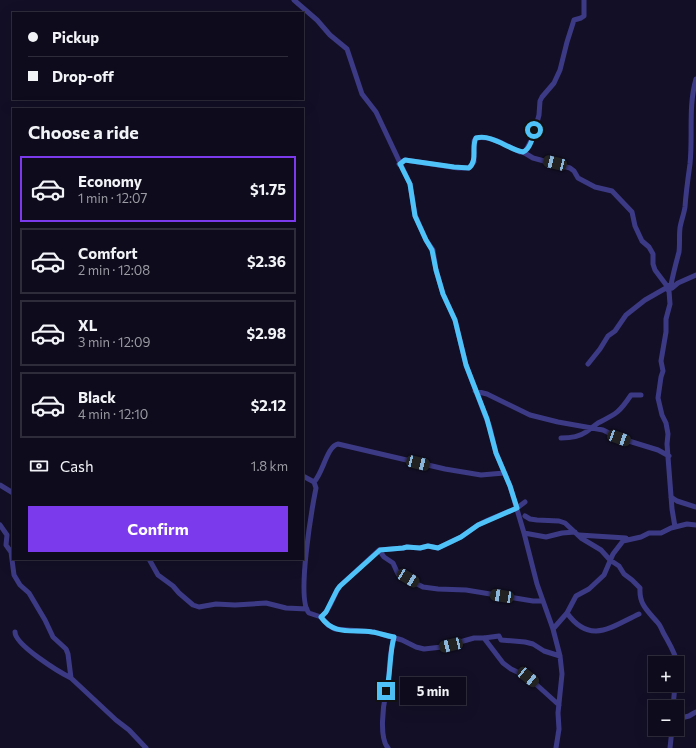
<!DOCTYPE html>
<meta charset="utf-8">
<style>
:root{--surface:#0e0b1c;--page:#171425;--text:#f1f3f6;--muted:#9b9ba3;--line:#2e2b3b;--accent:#7c3aed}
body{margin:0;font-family:Commissioner,sans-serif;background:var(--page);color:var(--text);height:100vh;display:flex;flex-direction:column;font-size:15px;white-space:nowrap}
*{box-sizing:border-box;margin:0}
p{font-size:13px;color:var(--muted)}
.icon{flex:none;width:22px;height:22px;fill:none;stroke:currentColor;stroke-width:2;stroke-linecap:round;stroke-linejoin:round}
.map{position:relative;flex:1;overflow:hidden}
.side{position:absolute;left:12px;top:108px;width:292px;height:452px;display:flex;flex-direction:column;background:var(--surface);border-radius:0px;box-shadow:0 4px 16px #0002,0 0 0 1px var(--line)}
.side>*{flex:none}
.top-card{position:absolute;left:12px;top:12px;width:292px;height:88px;border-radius:0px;box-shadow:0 4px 16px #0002,0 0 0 1px var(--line);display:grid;align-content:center;height:88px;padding:0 16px;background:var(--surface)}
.fabs{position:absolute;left:648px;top:656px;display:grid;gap:8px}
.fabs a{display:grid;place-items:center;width:36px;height:36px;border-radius:0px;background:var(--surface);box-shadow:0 4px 16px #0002,0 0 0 1px var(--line);font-size:20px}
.end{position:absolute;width:18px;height:18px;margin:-9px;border:5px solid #4fc3f7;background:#111;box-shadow:0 0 0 2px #111}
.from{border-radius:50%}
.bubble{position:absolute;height:28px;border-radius:0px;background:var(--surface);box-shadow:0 4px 16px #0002,0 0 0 1px var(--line);font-size:13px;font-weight:700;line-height:28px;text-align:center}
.car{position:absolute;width:12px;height:24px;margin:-12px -6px;border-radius:5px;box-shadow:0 0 3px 1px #0007;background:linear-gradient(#222 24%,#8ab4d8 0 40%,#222 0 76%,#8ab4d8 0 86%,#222 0)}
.top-card b{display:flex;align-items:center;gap:14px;height:38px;font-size:15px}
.top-card b+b{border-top:1px solid var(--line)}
.top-card i{width:10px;height:10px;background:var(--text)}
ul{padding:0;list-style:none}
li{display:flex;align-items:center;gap:12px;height:66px;margin:0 8px 6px;padding:0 8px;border:2px solid var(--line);border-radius:0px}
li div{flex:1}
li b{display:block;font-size:15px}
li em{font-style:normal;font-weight:700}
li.current{border-color:var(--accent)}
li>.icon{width:36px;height:36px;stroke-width:1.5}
h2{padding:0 16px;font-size:18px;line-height:48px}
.pay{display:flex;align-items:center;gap:10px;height:44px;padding:0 16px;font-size:15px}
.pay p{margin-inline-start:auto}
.primary-button{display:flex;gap:8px;margin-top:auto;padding:8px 16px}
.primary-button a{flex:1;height:46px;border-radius:0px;background:var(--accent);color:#fff;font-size:16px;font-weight:700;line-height:46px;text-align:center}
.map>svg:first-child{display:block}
</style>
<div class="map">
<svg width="696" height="748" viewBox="0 0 696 748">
<rect width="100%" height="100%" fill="#130f26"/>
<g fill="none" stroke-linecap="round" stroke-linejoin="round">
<path stroke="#3d3a85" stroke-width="5" d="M 294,0 L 317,20 L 330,35 L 347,49 L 362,94 L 376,112 L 410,184 L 415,215 L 426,240 L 433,250 L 436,270 L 443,294 L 455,320 L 466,365 L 490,428 L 496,453 L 510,486 L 524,533 L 537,584 L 553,629 L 560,656 L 562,674 L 558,713 L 559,729 L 556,748
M 523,152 L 533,158 L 570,168 L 574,171 L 578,178 L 595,187 L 612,191 L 632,212 L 635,226 L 642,241 L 649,247 L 653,254 L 653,264 L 655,270 L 667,286 L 666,288 L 669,291 L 670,304 L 666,319 L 666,332 L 661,361 L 663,371 L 661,377 L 658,398 L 662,415 L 666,423 L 668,434 L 667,444 L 672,509 L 675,527
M 399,164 L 405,160 L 458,168 L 469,168 L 474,162 L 474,141 L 476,138 C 491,135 507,146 520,152 L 525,152 L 533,137 L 539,115 L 540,101 L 542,97 L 554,83 L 560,70 L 567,42 L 574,20 L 581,18 L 584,16 L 584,0
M 667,286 L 671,285 C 673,274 676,263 679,252 C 680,244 679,236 680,228 C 681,221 684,214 685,207 C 686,192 688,178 690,164 C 693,135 688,107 696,79
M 672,288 L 678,283 L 696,275
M 588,364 L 600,349 L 608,336 L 615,331 L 626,315 L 645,300 L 666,288
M 475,391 L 487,394 L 530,415 L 558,422 L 603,430 L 619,438 L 658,450 L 669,456
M 561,438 C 569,438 579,437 586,432 C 590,429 594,426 598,423 C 616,414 619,413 631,395 L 641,395
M 303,476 L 314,482 L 316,488 C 312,508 296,600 309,613 L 321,617 L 328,625 L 335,629 L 374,632 L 402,640 L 416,647 L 424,649 L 442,647 L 474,638 L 484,638 L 499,636 L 501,640 L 525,642 L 533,644 L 544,651 L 560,656
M 314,482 C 323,473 327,446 338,444 L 445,469 L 481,475 L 504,473
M 0,485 L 13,493
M 671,497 L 677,501 L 696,507
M 525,516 L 530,519 L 537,520 L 559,521 L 565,523 L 581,538 L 601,550 L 610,560 L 619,566 L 624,574 L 632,580 L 640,588 C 639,605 648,611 658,623 C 661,626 662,631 664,634 C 670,645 676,654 678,666 L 677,668
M 0,525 L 7,535 L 6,545 L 11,552 L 14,575 L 20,585 L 29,593 L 45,620 L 53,637 L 66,649 L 68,654 L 71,678 L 116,720 L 129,730 L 146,748
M 524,533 L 546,537 L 562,533 L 575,532
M 579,535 L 626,538
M 379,550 L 384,557 L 393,563 L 398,574 L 423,587 L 438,589 L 466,590 L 533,601 L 542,601
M 149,559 L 158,575 L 173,586 L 179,593 L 193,605 L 199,607 L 216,604 L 235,605 L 266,603 L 286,608 L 307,609
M 567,613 C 590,645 611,627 639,614
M 321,617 C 331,610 333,595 340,586 L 379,550 L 403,548 L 407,547 L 420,548 L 428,546 L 438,548 L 461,537 L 478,525 L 488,520 L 517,508 L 525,502
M 553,629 L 567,613 L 576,596 L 589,589 L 604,575 L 613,554 L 623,541 L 641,537 L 649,533 L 661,533 L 671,528 L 687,524 L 696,525
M 15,632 C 15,645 59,672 71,678
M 484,638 L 503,663 L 511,669 L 528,677 L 559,705
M 677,672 L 677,674
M 673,707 L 675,685
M 677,719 L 689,716 L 694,713 L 696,712
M 388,748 C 379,738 383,706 386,693 C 387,689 389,685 389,681 C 389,666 390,652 394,637
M 670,748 L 672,729"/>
</g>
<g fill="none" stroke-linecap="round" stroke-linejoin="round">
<path stroke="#4fc3f7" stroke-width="5" d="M 386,691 C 391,676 389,655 394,637 C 386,636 380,633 372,632 C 353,629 334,636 321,617 L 326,612 L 337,590 L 340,586 L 380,550 L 403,548 L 407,547 L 420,548 L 428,546 L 438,548 L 461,537 L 478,525 L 517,508 L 510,486 L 496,453 L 487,419 L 466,365 L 455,320 L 443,294 L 436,270 L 432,250 L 426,240 L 415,216 L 410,184 L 400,164 L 405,160 L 454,167 L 469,168 C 478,160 471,147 476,138 C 493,134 507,149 523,152 C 530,149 533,137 534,130"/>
</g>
</svg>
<div class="fabs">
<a>+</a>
<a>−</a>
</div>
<i class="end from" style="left:534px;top:130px"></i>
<i class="end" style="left:386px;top:691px"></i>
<div class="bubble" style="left:400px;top:677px;width:66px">5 min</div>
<i class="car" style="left:555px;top:163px;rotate:284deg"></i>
<i class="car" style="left:619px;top:438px;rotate:110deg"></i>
<i class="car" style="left:418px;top:463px;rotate:104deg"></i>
<i class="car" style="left:408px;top:578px;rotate:121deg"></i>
<i class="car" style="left:502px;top:596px;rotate:279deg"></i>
<i class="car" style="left:451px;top:645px;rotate:257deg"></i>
<i class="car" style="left:528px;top:677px;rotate:129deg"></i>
<div class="top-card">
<b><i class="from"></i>Pickup</b>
<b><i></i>Drop-off</b>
</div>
<section class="side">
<h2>Choose a ride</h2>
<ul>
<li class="current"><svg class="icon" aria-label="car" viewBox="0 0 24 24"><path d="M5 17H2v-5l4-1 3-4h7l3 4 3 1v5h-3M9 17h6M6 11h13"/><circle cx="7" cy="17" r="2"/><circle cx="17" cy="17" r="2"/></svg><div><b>Economy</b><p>1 min · 12:07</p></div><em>$1.75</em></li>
<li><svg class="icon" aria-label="car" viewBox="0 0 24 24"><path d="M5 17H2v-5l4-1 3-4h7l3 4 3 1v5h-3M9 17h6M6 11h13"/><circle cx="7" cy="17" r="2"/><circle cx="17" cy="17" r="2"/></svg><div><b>Comfort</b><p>2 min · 12:08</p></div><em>$2.36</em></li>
<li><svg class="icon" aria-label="car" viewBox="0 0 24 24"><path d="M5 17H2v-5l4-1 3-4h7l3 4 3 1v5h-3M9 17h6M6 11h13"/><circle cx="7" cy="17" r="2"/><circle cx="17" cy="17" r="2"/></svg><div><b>XL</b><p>3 min · 12:09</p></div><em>$2.98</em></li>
<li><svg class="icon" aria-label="car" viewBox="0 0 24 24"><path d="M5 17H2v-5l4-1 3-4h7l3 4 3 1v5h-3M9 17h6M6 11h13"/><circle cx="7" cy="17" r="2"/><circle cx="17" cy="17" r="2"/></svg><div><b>Black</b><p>4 min · 12:10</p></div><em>$2.12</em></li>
</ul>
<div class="pay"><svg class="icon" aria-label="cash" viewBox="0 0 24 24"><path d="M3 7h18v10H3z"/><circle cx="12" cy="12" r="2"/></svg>Cash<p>1.8 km</p></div>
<div class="primary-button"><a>Confirm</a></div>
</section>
</div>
